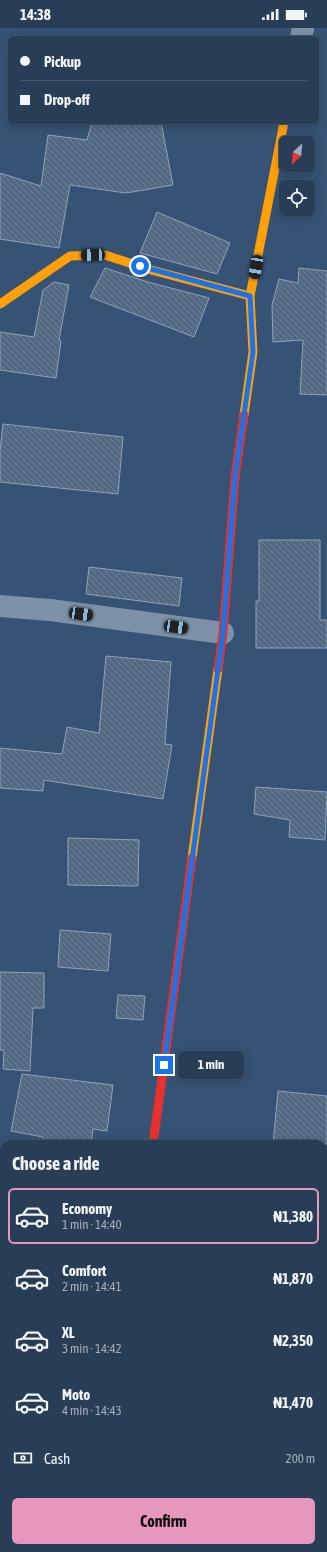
<!DOCTYPE html>
<meta charset="utf-8">
<style>
:root{--surface:#283e57;--page:#30455d;--text:#f1f3f6;--muted:#a5aeba;--line:#44576d;--accent:#e797bd}
body{margin:0;font-family:"Asap Condensed",sans-serif;background:var(--page);color:var(--text);height:100vh;display:flex;flex-direction:column;font-size:15px;white-space:nowrap}
*{box-sizing:border-box;margin:0}
p{font-size:13px;color:var(--muted)}
.icon{flex:none;width:22px;height:22px;fill:none;stroke:currentColor;stroke-width:2;stroke-linecap:round;stroke-linejoin:round}
.map{position:relative;flex:1;overflow:hidden}
.details{position:absolute;left:0px;top:1112px;width:327px;height:412px;display:flex;flex-direction:column;background:var(--surface);border-radius:12px 12px 0 0;box-shadow:0 2px 10px #0003,0 0 0 1px var(--line)}
.details>*{flex:none}
.top-card{position:absolute;left:8px;top:8px;width:311px;height:88px;border-radius:6px;box-shadow:0 2px 10px #0003,0 0 0 1px var(--line);display:grid;align-content:center;height:88px;padding:0 12px;background:var(--surface)}
.needle{width:26px;rotate:206deg}
.controls{position:absolute;left:279px;top:108px;display:grid;gap:8px}
.controls a{display:grid;place-items:center;width:36px;height:36px;border-radius:6px;background:var(--surface);box-shadow:0 2px 10px #0003,0 0 0 1px var(--line);font-size:20px}
.end{position:absolute;width:18px;height:18px;margin:-9px;border:5px solid #1a73e8;background:#fff;box-shadow:0 0 0 2px #fff}
.from{border-radius:50%}
.bubble{position:absolute;height:28px;border-radius:6px;background:var(--surface);box-shadow:0 2px 10px #0003,0 0 0 1px var(--line);font-size:13px;font-weight:700;line-height:28px;text-align:center}
.car{position:absolute;width:12px;height:24px;margin:-12px -6px;border-radius:5px;box-shadow:0 0 3px 1px #0007;background:linear-gradient(#222 24%,#8ab4d8 0 40%,#222 0 76%,#8ab4d8 0 86%,#222 0)}
.top-card b{display:flex;align-items:center;gap:14px;height:38px;font-size:15px}
.top-card b+b{border-top:1px solid var(--line)}
.top-card i{width:10px;height:10px;background:var(--text)}
ul{padding:0;list-style:none}
li{display:flex;align-items:center;gap:12px;height:56px;margin:0 8px 6px;padding:0 4px;border:2px solid transparent;border-radius:6px}
li div{flex:1}
li b{display:block;font-size:15px}
li em{font-style:normal;font-weight:700}
li.current{border-color:var(--accent)}
li>.icon{width:36px;height:36px;stroke-width:1.5}
h2{padding:0 12px;font-size:18px;line-height:48px}
.pay{display:flex;align-items:center;gap:10px;height:44px;padding:0 12px;font-size:15px}
.pay p{margin-inline-start:auto}
.button{display:flex;gap:8px;margin-top:auto;padding:8px 12px}
.button a{flex:1;height:46px;border-radius:6px;background:var(--accent);color:#111;font-size:16px;font-weight:700;line-height:46px;text-align:center}
.status{display:flex;justify-content:space-between;align-items:center;height:28px;padding:0 20px;background:var(--surface);direction:ltr}
.status svg{height:11px;fill:currentColor}
.map>svg:first-child{display:block}
</style>
<div class="status"><b>14:38</b><svg viewBox="0 0 49 12"><path d="M0 12V9h3v3zM5 12V6h3v6zM10 12V3h3v9zM15 12V0h3v12zM26 1h20v11H26zM47 4h2v5h-2z"/></svg></div>
<div class="map">
<svg width="327" height="1524" viewBox="0 0 327 1524">
<defs>
<pattern id="building-back-hatch" width="6" height="6" patternUnits="userSpaceOnUse"><rect width="6" height="6" fill="#526984"/><path d="M-1 5l2 2M0 0l6 6M5-1l2 2" fill="none" stroke="#6c8096"/></pattern>
</defs>
<rect width="100%" height="100%" fill="#365274"/>
<path fill="url(#building-back-hatch)" stroke="#92a2b6" d="M 92,94 L 161,94 L 173,157 L 126,165 L 70,157 L 59,220 L 0,211 L 0,145 L 41,158 L 48,107 L 87,112 Z
M 157,184 L 230,215 L 217,246 L 140,225 Z
M 105,240 L 148,254 L 209,270 L 194,309 L 90,269 Z
M 299,240 L 327,243 L 327,367 L 300,366 L 303,312 L 273,314 L 272,277 L 279,251 L 298,255 Z
M 54,254 L 69,257 L 59,312 L 61,313 L 56,350 L 0,342 L 0,304 L 34,309 L 43,262 Z
M 3,396 L 123,409 L 118,466 L 0,454 L 0,423 Z
M 259,512 L 320,512 L 320,592 L 327,592 L 327,620 L 256,620 L 256,573 L 259,573 Z
M 89,539 L 182,550 L 179,578 L 86,566 Z
M 106,628 L 171,634 L 165,716 L 172,717 L 163,771 L 44,752 L 43,763 L 0,760 L 0,720 L 62,726 L 67,699 L 99,705 Z
M 256,759 L 327,764 L 325,812 L 289,809 L 290,792 L 254,786 Z
M 68,810 L 139,812 L 138,858 L 68,857 Z
M 60,902 L 111,906 L 108,943 L 58,939 Z
M 0,944 L 44,945 L 44,980 L 33,980 L 30,1043 L 3,1041 L 4,1022 L 0,1022 Z
M 118,967 L 145,968 L 143,992 L 116,990 Z
M 22,1046 L 113,1057 L 107,1103 L 93,1101 L 91,1116 L 42,1116 L 43,1109 L 11,1103 Z
M 278,1063 L 327,1068 L 327,1116 L 273,1116 Z"/>
<g fill="none" stroke-linecap="round" stroke-linejoin="round">
<path stroke="#7d92a8" stroke-width="22" d="M 301,10 L 303,0
M 0,578 L 50,582 L 223,605
M 0,1137 L 4,1137
M 323,1167 L 327,1167
M 0,1512 L 4,1513
M 74,1520 L 112,1524"/>
<path stroke="#ff9f0a" stroke-width="9" d="M 0,276 L 70,228 L 105,227 L 151,242 L 250,268
M 244,387 L 253,324 L 250,268 L 284,94
M 192,830 L 218,641"/>
<path stroke="#e5322d" stroke-width="9" d="M 218,641 L 223,605 L 235,449 L 244,387
M 153,1116 L 192,830"/>
</g>
<g fill="none" stroke-linecap="round" stroke-linejoin="round">
<path stroke="#1a73e8" stroke-width="5" d="M 140,238 L 250,268 L 253,324 L 235,449 L 223,605 L 164,1037"/>
</g>
</svg>
<div class="controls">
<a><svg class="needle" viewBox="-14 -14 28 28"><path d="M0-13l5 13h-10z" fill="#e53935"/><path d="M0 13l5-13h-10z" fill="#a5aeba"/></svg></a>
<a><svg class="icon" aria-label="locate" viewBox="0 0 24 24"><circle cx="12" cy="12" r="6"/><path d="M12 2v4M12 18v4M2 12h4M18 12h4"/></svg></a>
</div>
<i class="end from" style="left:140px;top:238px"></i>
<i class="end" style="left:164px;top:1037px"></i>
<div class="bubble" style="left:178px;top:1023px;width:66px">1 min</div>
<i class="car" style="left:93px;top:227px;rotate:268deg"></i>
<i class="car" style="left:256px;top:239px;rotate:190deg"></i>
<i class="car" style="left:81px;top:586px;rotate:98deg"></i>
<i class="car" style="left:176px;top:599px;rotate:98deg"></i>
<div class="top-card">
<b><i class="from"></i>Pickup</b>
<b><i></i>Drop-off</b>
</div>
<section class="details">
<h2>Choose a ride</h2>
<ul>
<li class="current"><svg class="icon" aria-label="car" viewBox="0 0 24 24"><path d="M5 17H2v-5l4-1 3-4h7l3 4 3 1v5h-3M9 17h6M6 11h13"/><circle cx="7" cy="17" r="2"/><circle cx="17" cy="17" r="2"/></svg><div><b>Economy</b><p>1 min · 14:40</p></div><em>₦1,380</em></li>
<li><svg class="icon" aria-label="car" viewBox="0 0 24 24"><path d="M5 17H2v-5l4-1 3-4h7l3 4 3 1v5h-3M9 17h6M6 11h13"/><circle cx="7" cy="17" r="2"/><circle cx="17" cy="17" r="2"/></svg><div><b>Comfort</b><p>2 min · 14:41</p></div><em>₦1,870</em></li>
<li><svg class="icon" aria-label="car" viewBox="0 0 24 24"><path d="M5 17H2v-5l4-1 3-4h7l3 4 3 1v5h-3M9 17h6M6 11h13"/><circle cx="7" cy="17" r="2"/><circle cx="17" cy="17" r="2"/></svg><div><b>XL</b><p>3 min · 14:42</p></div><em>₦2,350</em></li>
<li><svg class="icon" aria-label="car" viewBox="0 0 24 24"><path d="M5 17H2v-5l4-1 3-4h7l3 4 3 1v5h-3M9 17h6M6 11h13"/><circle cx="7" cy="17" r="2"/><circle cx="17" cy="17" r="2"/></svg><div><b>Moto</b><p>4 min · 14:43</p></div><em>₦1,470</em></li>
</ul>
<div class="pay"><svg class="icon" aria-label="cash" viewBox="0 0 24 24"><path d="M3 7h18v10H3z"/><circle cx="12" cy="12" r="2"/></svg>Cash<p>200 m</p></div>
<div class="button"><a>Confirm</a></div>
</section>
</div>
